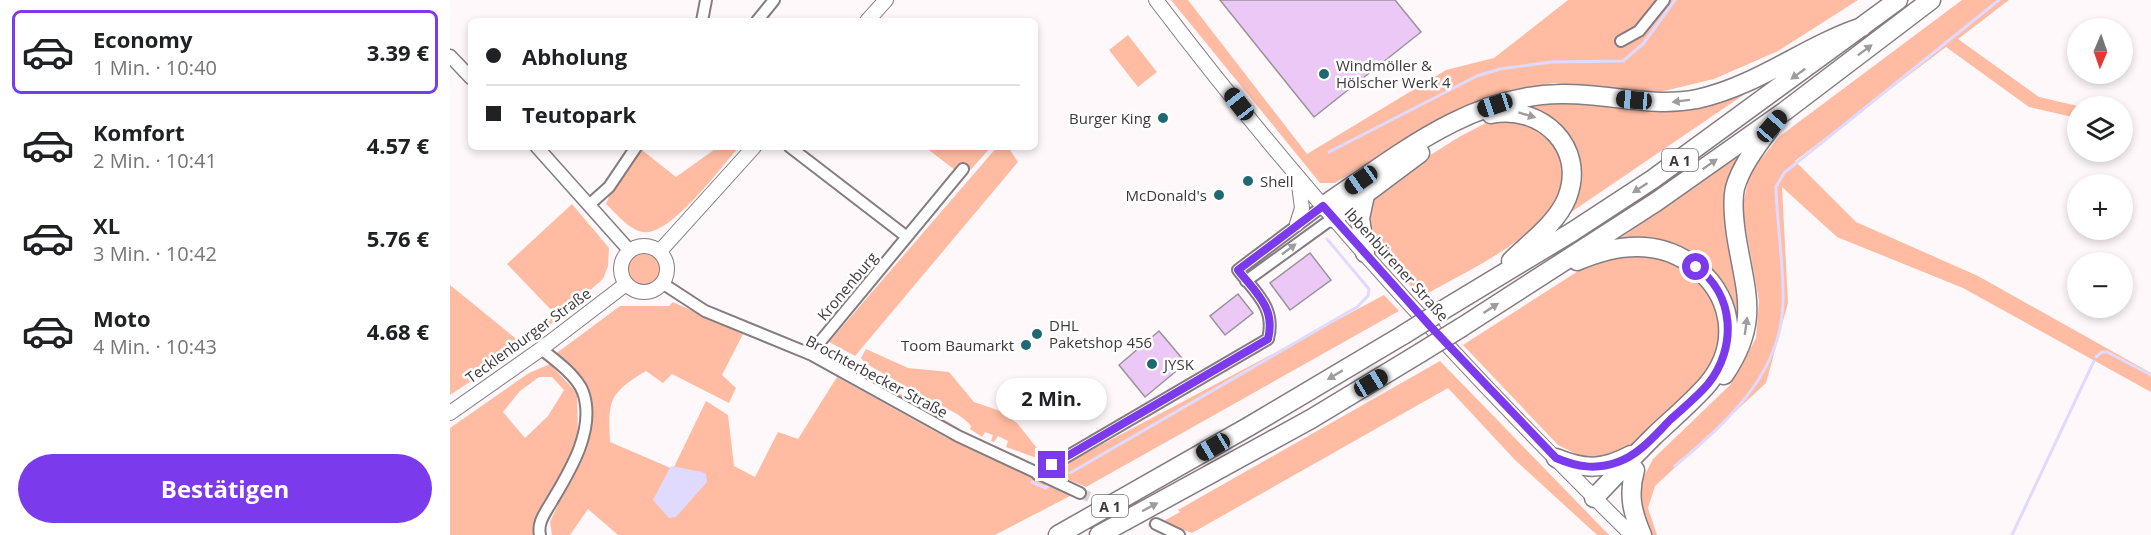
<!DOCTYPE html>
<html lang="de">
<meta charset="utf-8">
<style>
:root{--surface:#fff;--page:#f6f6f6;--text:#202124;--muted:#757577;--line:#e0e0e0;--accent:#7c3aed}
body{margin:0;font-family:"Open Sans",sans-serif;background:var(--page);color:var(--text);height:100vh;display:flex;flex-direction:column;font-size:22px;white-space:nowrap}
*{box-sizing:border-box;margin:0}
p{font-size:20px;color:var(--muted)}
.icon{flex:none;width:33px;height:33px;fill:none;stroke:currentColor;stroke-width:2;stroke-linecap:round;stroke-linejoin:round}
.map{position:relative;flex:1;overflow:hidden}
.drawer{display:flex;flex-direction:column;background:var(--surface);width:450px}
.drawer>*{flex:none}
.top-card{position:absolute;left:18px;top:18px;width:570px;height:132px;border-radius:9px;box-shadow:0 3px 9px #0003;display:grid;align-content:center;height:132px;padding:0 18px;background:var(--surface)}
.needle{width:39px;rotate:182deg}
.fabs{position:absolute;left:1617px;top:18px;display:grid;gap:12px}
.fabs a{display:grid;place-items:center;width:66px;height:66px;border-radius:50%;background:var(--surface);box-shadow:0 3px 9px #0003;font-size:30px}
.end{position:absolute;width:27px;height:27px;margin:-14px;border:8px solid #7c3aed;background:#fff;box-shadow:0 0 0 3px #fff}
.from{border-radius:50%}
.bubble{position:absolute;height:42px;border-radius:21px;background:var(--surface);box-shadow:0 3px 9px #0003;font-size:20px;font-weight:700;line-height:42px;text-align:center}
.car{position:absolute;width:18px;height:36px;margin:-18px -9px;border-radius:8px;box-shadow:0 0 4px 2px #0007;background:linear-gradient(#222 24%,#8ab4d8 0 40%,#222 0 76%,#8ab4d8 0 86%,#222 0)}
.top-card b{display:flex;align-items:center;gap:21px;height:57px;font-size:22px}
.top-card b+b{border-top:2px solid var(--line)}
.top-card i{width:15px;height:15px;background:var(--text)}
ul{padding:10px 0 0;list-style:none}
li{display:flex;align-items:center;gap:18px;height:84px;margin:0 12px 9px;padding:0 6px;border:3px solid transparent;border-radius:9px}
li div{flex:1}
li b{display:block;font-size:22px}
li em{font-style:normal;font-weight:700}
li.current{border-color:var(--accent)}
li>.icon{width:54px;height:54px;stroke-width:1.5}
.cta{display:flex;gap:12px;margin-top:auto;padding:12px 18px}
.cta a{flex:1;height:69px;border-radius:36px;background:var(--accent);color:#fff;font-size:24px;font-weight:700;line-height:69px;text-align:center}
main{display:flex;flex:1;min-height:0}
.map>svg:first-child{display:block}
</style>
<main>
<section class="drawer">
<ul>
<li class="current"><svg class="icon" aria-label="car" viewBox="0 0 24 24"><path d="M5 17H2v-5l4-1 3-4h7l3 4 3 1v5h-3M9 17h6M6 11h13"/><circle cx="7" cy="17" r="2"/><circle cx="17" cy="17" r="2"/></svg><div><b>Economy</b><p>1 Min. · 10:40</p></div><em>3.39 €</em></li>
<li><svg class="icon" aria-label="car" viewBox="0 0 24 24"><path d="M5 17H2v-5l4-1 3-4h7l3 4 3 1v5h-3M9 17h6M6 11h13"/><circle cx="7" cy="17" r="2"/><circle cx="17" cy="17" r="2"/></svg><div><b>Komfort</b><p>2 Min. · 10:41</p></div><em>4.57 €</em></li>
<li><svg class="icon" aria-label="car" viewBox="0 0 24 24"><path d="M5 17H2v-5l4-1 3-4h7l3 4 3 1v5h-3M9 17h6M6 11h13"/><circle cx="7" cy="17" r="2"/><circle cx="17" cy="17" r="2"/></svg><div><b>XL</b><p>3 Min. · 10:42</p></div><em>5.76 €</em></li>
<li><svg class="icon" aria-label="car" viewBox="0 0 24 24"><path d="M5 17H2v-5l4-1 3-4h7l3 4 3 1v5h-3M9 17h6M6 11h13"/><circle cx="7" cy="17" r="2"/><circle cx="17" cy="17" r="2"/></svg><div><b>Moto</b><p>4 Min. · 10:43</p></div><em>4.68 €</em></li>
</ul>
<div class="cta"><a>Bestätigen</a></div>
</section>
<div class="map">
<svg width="1701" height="535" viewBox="0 0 1701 535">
<rect width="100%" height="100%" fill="#fef8fb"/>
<path fill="#ffbca2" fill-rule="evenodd" d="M 721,0 L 738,0 L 857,154 L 996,70 L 1044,58 L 1118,0 L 1408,0 L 1328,51 L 1264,79 L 1210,92 L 1104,83 L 1060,91 L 999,113 L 885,183 L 870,183 Z
M 1512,0 L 1559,0 L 1508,39 L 1589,97 L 1628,106 L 1627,118 L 1579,107 L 1496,47 L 1345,161 L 1406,222 L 1528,276 L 1701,373 L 1701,392 L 1513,288 L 1387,237 L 1332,187 L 1338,303 L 1316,383 L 1205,486 L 1198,508 L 1207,535 L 1202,535 L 1190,513 L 1190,484 L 1203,459 L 1280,385 L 1306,338 L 1309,301 L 1292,209 L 1300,172 L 1330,136 Z
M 678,35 L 707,72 L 688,87 L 659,50 Z
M 1314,81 L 1108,221 L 1122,159 L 1057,104 L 1076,100 L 1190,106 Z
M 1054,119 C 1064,121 1078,122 1086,126 C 1098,133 1110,150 1112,163 C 1122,229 1013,271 970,298 L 921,237 L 916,216 L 920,203 L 971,161 L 1009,137 L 1036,123 Z
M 268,147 L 289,147 C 271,167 220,237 193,232 C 179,230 166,213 156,204 L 163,187 L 192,150 L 226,177 Z
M 475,147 L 541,147 L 514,177 Z
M 547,147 L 558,147 L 568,162 L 405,356 L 379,342 Z
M 1296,151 L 1288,169 L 1295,303 L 1279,353 L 1258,271 L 1163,243 Z
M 122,204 L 159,248 L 158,266 L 153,279 L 80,342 L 0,395 L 0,285 L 70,342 L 105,314 L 57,264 Z
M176 268a18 18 0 1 1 36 0a18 18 0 1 1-36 0Z
M 1179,253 L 1215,258 L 1251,279 L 1268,308 L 1271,339 L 1263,362 L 1250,382 L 1185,443 L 1173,451 L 1155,458 L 1134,458 L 1108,445 L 1013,345 L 1136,266 Z
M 934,295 L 949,311 L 636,487 L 600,472 Z
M 223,302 L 293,334 L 272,375 L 286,388 L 279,403 L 222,374 L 213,383 L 196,371 C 159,393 158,400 160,442 L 223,469 L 256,401 L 278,415 L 284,466 L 305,477 L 328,432 L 348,439 L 387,377 L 495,437 L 622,495 L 545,535 L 168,535 L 138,509 L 120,535 L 102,535 L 100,522 L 138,439 L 139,390 L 104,355 L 170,306 L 219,306 Z
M 416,349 L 458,368 L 499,372 L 524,402 L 550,411 L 567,423 L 590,452 L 592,460 L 556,447 L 558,441 L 548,436 L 544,442 L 541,441 L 543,435 L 535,432 L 532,437 L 520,429 L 521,426 C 514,418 503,410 493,408 L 415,363 L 411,358 Z
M 370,352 L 425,379 L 510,429 L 497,425 L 372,356 Z
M 990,361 L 1159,535 L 1147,535 L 1065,460 L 998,388 L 742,533 L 712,522 L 730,512 L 728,510 Z
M 100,364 L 127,393 L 128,437 L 123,453 L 88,515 L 91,535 L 0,535 L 0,428 L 79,373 ZM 89,377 L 102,377 L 114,390 L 98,416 L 75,438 L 53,412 L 70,391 Z"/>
<path fill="#dfdafe" d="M 221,466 L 252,472 L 256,474 L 257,482 L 226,517 L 219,518 L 203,500 Z"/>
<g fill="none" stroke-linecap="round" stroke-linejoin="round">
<path stroke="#dfdafe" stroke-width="3" d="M 879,152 L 1027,76 L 1050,69 L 1101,62 L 1173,61 L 1193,44 L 1225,0
M 1646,357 L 1652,352 L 1657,352 L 1701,375
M 1225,466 C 1276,423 1332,374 1333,302 C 1334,264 1327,226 1326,187 L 1334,173 L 1549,0
M 620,473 L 907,307 L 918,296 L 919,289 L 877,239
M 582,482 L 596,488 L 598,486
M 1562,535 L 1644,361"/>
</g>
<path fill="#ecc8f6" stroke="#99939a" stroke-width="1.5" d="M 770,0 L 945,0 L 971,32 L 864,117 Z
M 860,253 L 881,280 L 840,310 L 820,283 Z
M 788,294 L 803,313 L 775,335 L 760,316 Z
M 709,331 L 736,363 L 695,397 L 669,365 Z"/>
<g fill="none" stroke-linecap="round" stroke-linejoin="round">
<path stroke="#d7d2d5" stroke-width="10" stroke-dasharray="10 5" stroke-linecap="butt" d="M 630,493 L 706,524"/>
<g stroke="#847c80" stroke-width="14">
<path id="minor" d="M 252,21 L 256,0
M 307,21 L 324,0
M 1171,41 L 1189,31 L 1214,0
M 340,147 L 457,237
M 140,204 L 159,187 L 186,147
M 796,281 L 883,218
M 212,283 L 255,311 L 360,354 L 508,436 L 630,493
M 360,354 L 513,169
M 587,474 L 818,339 C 826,308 806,293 788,270 L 873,206
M 706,524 L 729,535
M 90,535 C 87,522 96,512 102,501 C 120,471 146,429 133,392 C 127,376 104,359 91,349"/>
</g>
<g stroke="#847c80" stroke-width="15">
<path id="tertiary" d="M 0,56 L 21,78
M 87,147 L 179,250"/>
</g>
<g stroke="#847c80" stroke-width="16">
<path id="secondary" d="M 706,0 C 850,190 1012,368 1182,535
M 417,21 L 436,0
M 847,224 L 852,208 L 848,177
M171 269a23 23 0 1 1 46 0a23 23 0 1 1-46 0Z
M 210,251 L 304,147
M 0,413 L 91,349 L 176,284"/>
</g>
<g stroke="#847c80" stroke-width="21">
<path id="motorway" d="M 1041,114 C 1091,104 1137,147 1117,198 C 1107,223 1079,243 1061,261
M 873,206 C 946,157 1019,95 1111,94 C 1157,93 1201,108 1247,99 C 1307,86 1355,46 1412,27
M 883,218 L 970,153
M 915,253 L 910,218 L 915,195
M 1127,261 C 1164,245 1205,239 1240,263 C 1282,292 1292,344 1257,385 C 1241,403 1222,419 1204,436 C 1184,456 1164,477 1144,498
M 993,310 L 1122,232 L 1203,179 L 1448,0
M 1012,327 L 1206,202 L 1335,111 L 1481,0
M 1274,375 C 1311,321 1295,292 1286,234 C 1284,220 1282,201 1285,188 C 1291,166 1307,146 1320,128
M 1106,458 C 1135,470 1153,470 1181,455
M 1185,470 C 1178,494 1182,512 1192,535
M 608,535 L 798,427 L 953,335
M 649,535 L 861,419 L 970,353"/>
</g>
<use href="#minor" stroke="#fff" stroke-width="10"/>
<use href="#tertiary" stroke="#fff" stroke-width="12"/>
<use href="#secondary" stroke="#fff" stroke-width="14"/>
<use href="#motorway" stroke="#fff" stroke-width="18"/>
<g stroke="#847c80" stroke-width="21" stroke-linecap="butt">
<path id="motorway-bridge" d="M 953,335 L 993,310
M 970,353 L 1012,327"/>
</g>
<use href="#motorway-bridge" stroke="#fff" stroke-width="18"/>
</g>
<defs><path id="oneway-solid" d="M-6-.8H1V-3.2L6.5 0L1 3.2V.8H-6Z" transform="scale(1.5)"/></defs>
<g fill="#9e9c9d">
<use href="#oneway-solid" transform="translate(1415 50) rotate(-37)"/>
<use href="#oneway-solid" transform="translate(1348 74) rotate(144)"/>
<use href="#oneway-solid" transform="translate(1231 101) rotate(173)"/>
<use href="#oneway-solid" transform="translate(1077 115) rotate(17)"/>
<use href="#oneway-solid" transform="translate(1260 164) rotate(-35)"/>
<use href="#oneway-solid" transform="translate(1190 188) rotate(147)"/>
<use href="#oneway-solid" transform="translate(839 249) rotate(-37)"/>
<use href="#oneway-solid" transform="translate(1041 308) rotate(-33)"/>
<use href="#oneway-solid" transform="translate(1296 326) rotate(-82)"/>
<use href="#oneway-solid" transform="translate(885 375) rotate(149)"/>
<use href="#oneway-solid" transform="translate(700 507) rotate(-28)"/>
</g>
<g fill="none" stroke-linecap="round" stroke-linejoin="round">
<path stroke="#7c3aed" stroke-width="8" d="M 602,465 L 818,339 C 826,308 806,293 788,270 L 873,206 L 981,327 L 1106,458 C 1127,467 1146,470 1168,462 C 1190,454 1205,435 1221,419 C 1233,408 1247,397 1258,384 C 1287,348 1285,294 1246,267"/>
</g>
<g fill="#1f6973" stroke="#fff" stroke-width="2">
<circle cx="874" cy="74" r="6"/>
<circle cx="713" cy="118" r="6"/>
<circle cx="798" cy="181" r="6"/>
<circle cx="769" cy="195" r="6"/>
<circle cx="587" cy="334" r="6"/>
<circle cx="576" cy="345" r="6"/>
<circle cx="702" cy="364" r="6"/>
</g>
<g text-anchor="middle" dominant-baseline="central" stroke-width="5" stroke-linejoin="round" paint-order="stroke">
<g fill="#fff" stroke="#777476" stroke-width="1.5">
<rect x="1212" y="149" width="36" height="22" rx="4.5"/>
<rect x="642" y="495" width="36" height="22" rx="4.5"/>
</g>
<g font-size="14" font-weight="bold" fill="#3d393b">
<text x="1230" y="160">A 1</text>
<text x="660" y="506">A 1</text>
</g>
<g font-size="15" fill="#3d393b" stroke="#fff" text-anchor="start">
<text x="886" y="65">Windmöller &amp;<tspan x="886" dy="17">Hölscher Werk 4</tspan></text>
<text x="701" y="118" text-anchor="end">Burger King</text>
<text x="810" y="181">Shell</text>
<text x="757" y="195" text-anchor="end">McDonald's</text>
<text x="599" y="325">DHL<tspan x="599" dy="17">Paketshop 456</tspan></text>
<text x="564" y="345" text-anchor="end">Toom Baumarkt</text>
<text x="714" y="364">JYSK</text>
</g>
<g font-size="15" fill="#3d393b" stroke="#fff">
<text transform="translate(947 264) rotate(48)">Ibbenbürener Straße</text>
<text transform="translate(397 286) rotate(-50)">Kronenburg</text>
<text transform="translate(78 335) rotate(-36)">Tecklenburger Straße</text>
<text transform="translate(427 376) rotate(28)">Brochterbecker Straße</text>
</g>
</g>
</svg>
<div class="fabs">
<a><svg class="needle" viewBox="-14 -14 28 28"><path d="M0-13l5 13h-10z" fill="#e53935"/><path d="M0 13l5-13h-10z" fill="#757577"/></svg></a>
<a><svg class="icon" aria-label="layers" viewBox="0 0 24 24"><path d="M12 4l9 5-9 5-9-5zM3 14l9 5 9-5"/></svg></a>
<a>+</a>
<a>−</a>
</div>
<i class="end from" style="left:1246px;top:267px"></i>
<i class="end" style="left:602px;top:465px"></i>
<div class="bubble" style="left:546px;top:378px;width:111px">2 Min.</div>
<i class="car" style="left:1184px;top:100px;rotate:275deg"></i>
<i class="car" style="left:789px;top:104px;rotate:322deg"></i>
<i class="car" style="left:1045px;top:105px;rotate:252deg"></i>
<i class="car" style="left:1322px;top:126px;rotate:41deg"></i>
<i class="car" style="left:911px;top:180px;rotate:235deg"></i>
<i class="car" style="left:921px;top:383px;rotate:59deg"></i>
<i class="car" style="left:763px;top:447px;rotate:240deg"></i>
<div class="top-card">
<b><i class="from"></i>Abholung</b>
<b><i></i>Teutopark</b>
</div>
</div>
</main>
